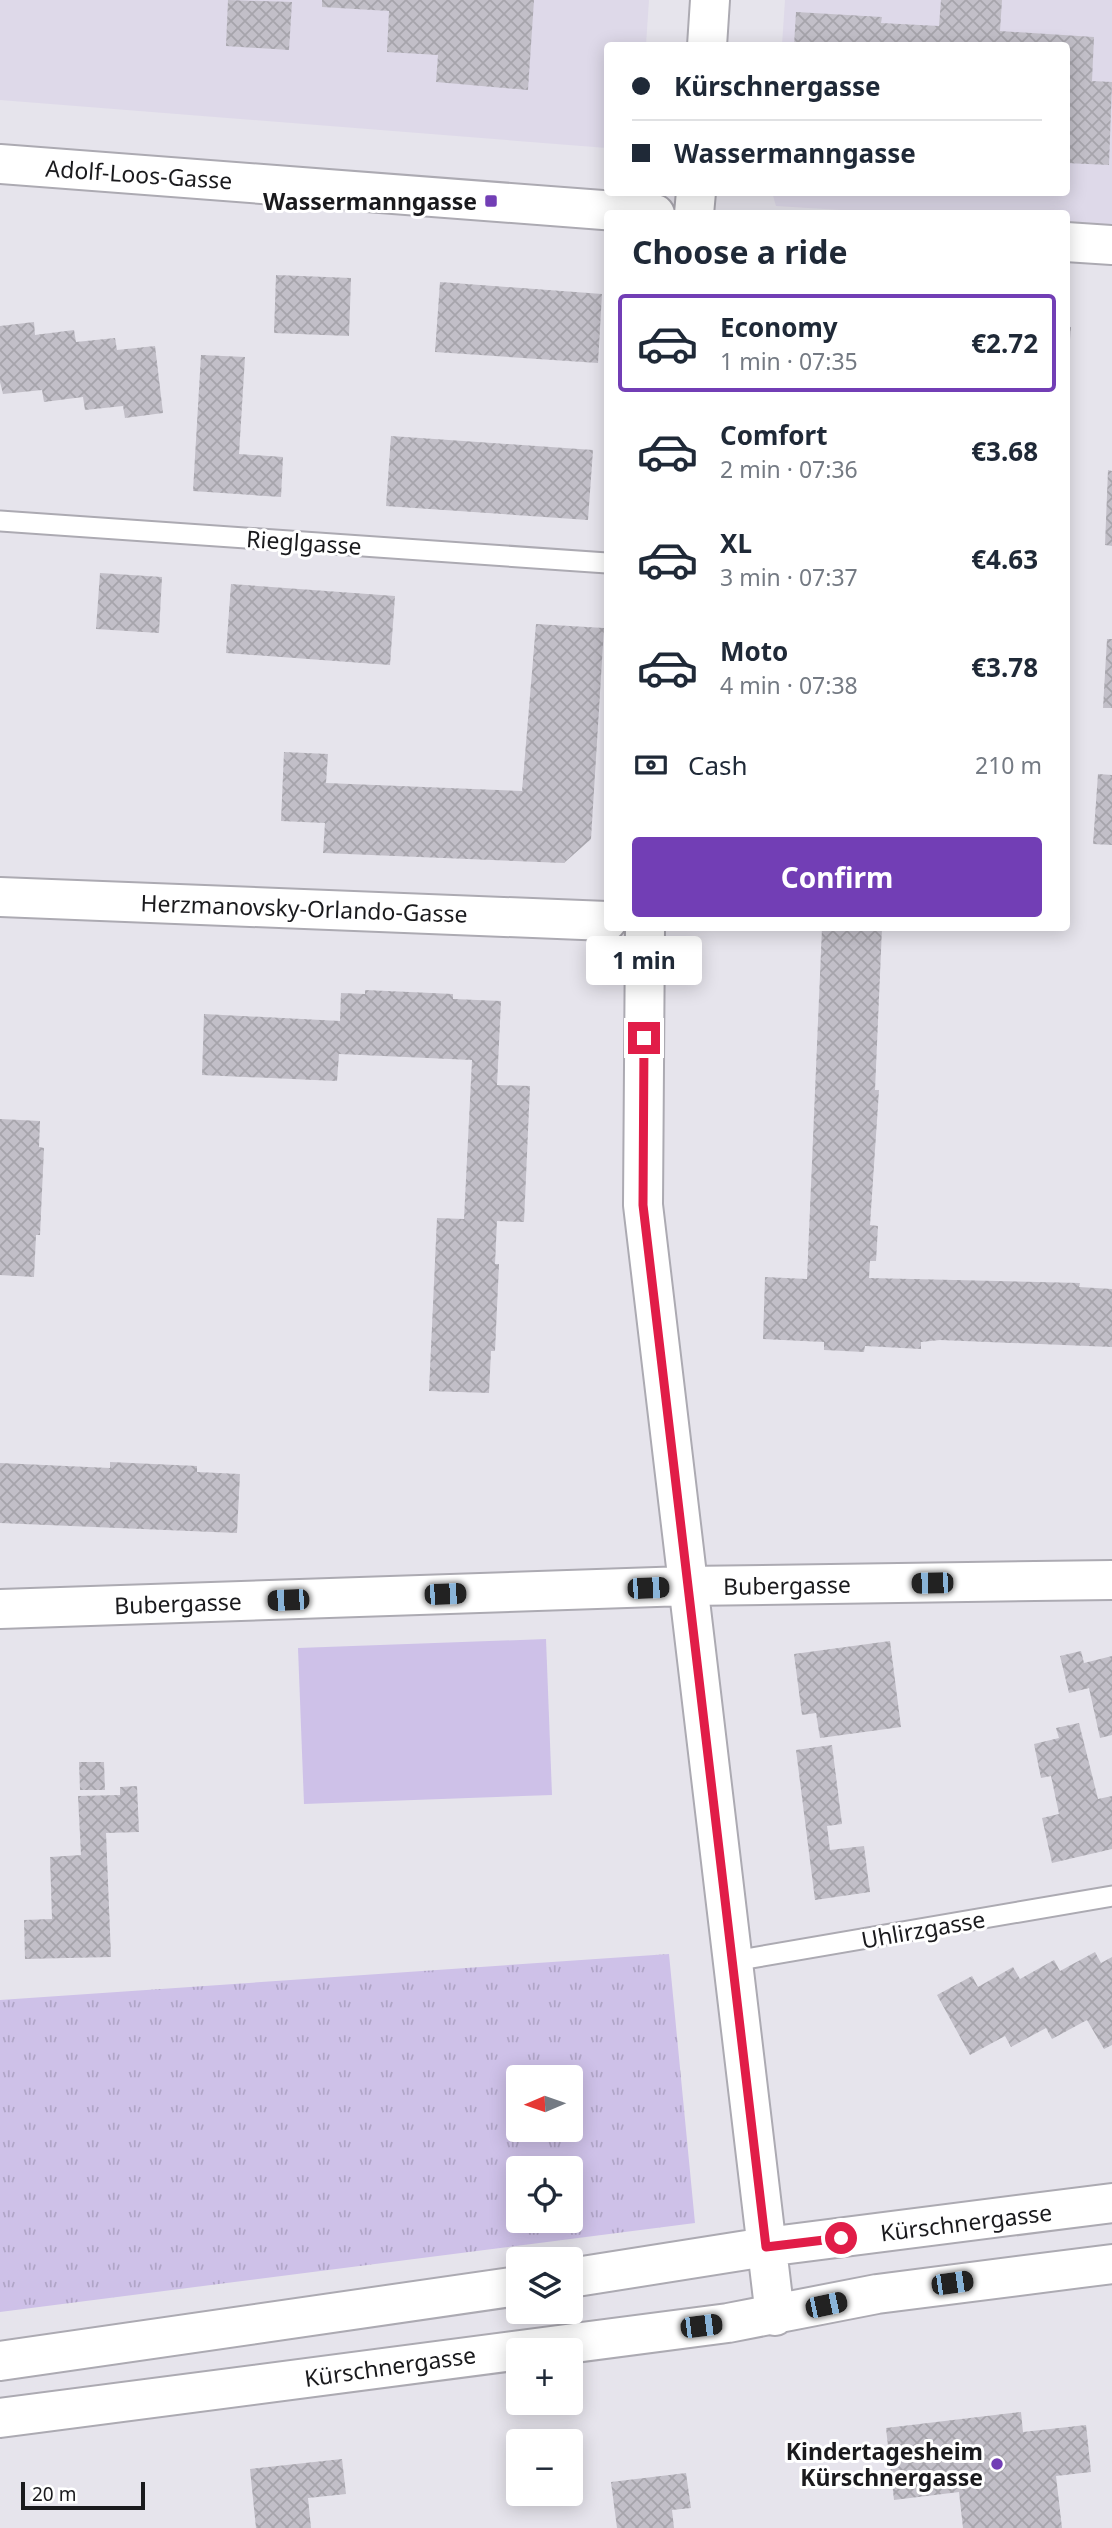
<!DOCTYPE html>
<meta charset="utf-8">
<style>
:root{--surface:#fff;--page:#f2f2f3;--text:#1f2937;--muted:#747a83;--line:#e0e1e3;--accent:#723eb5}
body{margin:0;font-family:"Noto Sans",sans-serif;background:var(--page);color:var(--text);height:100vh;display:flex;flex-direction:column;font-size:26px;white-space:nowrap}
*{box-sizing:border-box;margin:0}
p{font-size:23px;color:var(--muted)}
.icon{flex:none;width:38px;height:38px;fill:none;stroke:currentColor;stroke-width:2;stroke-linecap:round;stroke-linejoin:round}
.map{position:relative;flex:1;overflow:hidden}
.sheet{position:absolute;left:604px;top:210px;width:466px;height:721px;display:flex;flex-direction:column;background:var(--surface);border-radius:7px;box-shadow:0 4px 18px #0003}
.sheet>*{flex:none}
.top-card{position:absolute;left:604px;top:42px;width:466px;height:154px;border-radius:7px;box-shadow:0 4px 18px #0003;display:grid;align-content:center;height:154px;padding:0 28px;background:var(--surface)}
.needle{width:46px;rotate:268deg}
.buttons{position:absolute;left:506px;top:2065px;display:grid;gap:14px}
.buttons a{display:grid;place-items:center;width:77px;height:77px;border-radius:7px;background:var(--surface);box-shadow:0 4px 18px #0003;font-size:35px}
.scale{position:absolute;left:21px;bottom:18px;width:124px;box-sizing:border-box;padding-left:7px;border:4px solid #1a1a1d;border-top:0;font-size:19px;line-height:24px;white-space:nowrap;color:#1a1a1d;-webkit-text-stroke:5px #fff;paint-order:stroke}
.end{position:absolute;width:32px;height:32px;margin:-16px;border:9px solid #e11d48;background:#fff;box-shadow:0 0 0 4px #fff}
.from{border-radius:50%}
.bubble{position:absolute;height:49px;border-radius:7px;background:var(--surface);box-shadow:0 4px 18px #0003;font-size:23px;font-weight:700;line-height:49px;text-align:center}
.car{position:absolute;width:21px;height:42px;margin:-21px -10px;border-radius:9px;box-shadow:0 0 5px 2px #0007;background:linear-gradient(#222 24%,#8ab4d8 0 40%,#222 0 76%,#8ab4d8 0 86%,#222 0)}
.top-card b{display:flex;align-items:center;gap:24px;height:66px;font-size:26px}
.top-card b+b{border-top:2px solid var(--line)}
.top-card i{width:18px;height:18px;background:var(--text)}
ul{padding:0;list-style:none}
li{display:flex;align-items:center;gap:21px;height:98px;margin:0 14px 10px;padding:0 14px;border:4px solid transparent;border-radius:7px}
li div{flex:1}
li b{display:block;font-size:26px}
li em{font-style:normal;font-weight:700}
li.current{border-color:var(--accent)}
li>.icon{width:63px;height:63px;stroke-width:1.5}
h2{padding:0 28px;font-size:32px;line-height:84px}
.pay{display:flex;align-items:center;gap:18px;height:77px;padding:0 28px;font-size:26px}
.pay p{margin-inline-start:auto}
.cta{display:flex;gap:14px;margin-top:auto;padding:14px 28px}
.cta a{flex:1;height:80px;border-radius:7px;background:var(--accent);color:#fff;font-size:28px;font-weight:700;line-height:80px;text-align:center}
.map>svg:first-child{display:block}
</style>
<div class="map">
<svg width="1112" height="2528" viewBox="0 0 1112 2528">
<defs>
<pattern id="park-tufts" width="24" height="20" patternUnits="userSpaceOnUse" patternTransform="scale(1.75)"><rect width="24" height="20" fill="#cec1e8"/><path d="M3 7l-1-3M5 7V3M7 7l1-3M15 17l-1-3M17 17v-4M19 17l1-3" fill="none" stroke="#b0a5c7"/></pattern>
<pattern id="building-cross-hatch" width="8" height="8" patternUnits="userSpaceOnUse" patternTransform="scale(1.75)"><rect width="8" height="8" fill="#c2bfc8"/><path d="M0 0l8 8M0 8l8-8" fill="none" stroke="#a6a4ab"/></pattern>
</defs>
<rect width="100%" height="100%" fill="#e6e4ec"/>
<path fill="#ded9e9" d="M 0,0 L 649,0 L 646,45 L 607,46 L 607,148 L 0,100 Z
M 785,0 L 1112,0 L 1112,229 L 1066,226 L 1066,214 L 889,213 L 776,206 L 772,192 L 1066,192 L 1066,46 L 782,45 Z"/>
<path fill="#cec1e8" d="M 546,1639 L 552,1795 L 304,1804 L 298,1648 Z"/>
<path fill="url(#park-tufts)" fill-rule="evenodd" d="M 669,1954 L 695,2223 L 0,2312 L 0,2000 ZM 518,2077 L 570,2077 L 570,2130 L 518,2130 ZM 518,2168 L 570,2168 L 570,2221 L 518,2221 Z"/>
<path fill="url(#building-cross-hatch)" d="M 228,0 L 292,2 L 289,50 L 226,46 Z
M 322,0 L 534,0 L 528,90 L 436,82 L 438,55 L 387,52 L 389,11 L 322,7 Z
M 941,0 L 1002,0 L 1000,31 L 1094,37 L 1092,81 L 1112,82 L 1109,165 L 1066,163 L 1066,46 L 794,46 L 796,12 L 882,17 L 881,23 L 939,26 Z
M 276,275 L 351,278 L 349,336 L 274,333 Z
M 440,282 L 602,294 L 598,363 L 435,352 Z
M 34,322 L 35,335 L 74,330 L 76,342 L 115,338 L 117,350 L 155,346 L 163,413 L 125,418 L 123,406 L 85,410 L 83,397 L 44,402 L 42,390 L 3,394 L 0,382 L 0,326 Z
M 1066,326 L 1071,327 L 1068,366 L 1066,366 Z
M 201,355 L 245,357 L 239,454 L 283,457 L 281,497 L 193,491 Z
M 391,436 L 593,450 L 588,520 L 386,506 Z
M 1108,470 L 1112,471 L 1112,546 L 1105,545 Z
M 100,573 L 162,577 L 159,633 L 96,629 Z
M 231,584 L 395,596 L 390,665 L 226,653 Z
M 536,624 L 604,628 L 591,839 L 564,863 L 323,853 L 325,823 L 281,821 L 284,752 L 328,754 L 326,783 L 522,791 Z
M 1107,639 L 1112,639 L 1112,708 L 1103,708 Z
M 1098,774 L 1112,775 L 1112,845 L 1093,844 Z
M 822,928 L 882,928 L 875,1090 L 879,1090 L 870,1225 L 878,1226 L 876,1261 L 870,1261 L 869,1278 L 1080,1283 L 1079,1287 L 1112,1289 L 1112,1347 L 940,1340 L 921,1342 L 921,1349 L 865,1346 L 864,1352 L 824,1350 L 824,1342 L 763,1339 L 765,1277 L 807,1279 Z
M 365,990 L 453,994 L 453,999 L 501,1001 L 497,1085 L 530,1086 L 524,1222 L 497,1221 L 495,1264 L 499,1264 L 495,1351 L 491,1351 L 489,1393 L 429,1391 L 437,1218 L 464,1219 L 472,1060 L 339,1054 L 337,1081 L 202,1075 L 204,1014 L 340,1021 L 341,993 L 365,994 Z
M 0,1119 L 40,1121 L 39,1147 L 44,1148 L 40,1235 L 36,1235 L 34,1277 L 0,1275 Z
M 110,1462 L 197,1466 L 197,1472 L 240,1474 L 237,1533 L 0,1523 L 0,1463 L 110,1468 Z
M 890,1641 L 901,1727 L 820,1738 L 816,1713 L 802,1715 L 794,1654 Z
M 1081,1651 L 1084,1663 L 1112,1656 L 1112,1735 L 1100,1738 L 1089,1688 L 1069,1693 L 1060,1656 Z
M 1079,1723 L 1098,1799 L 1112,1796 L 1112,1849 L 1052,1863 L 1042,1818 L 1059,1814 L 1051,1776 L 1041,1778 L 1034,1744 L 1059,1738 L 1056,1728 Z
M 832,1745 L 842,1824 L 827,1826 L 830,1850 L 864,1846 L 870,1892 L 815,1900 L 796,1750 Z
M 79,1762 L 104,1762 L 105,1790 L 80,1790 Z
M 137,1786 L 139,1832 L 106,1833 L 111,1957 L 25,1959 L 24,1920 L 52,1919 L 50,1857 L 81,1855 L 78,1796 L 120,1795 L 120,1787 Z
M 1095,1952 L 1101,1963 L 1112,1957 L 1112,2045 L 1104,2049 L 1087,2020 L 1052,2039 L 1046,2028 L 1011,2047 L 1005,2036 L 970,2055 L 937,1995 L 972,1976 L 978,1987 L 1013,1967 L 1020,1979 L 1054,1960 L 1060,1971 Z
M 1021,2412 L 1023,2432 L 1086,2425 L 1091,2472 L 1056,2476 L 1062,2528 L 963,2528 L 959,2492 L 894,2500 L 886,2428 Z
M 342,2459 L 346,2494 L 308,2498 L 311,2528 L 256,2528 L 250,2469 Z
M 686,2473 L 691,2508 L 672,2510 L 674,2528 L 617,2528 L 611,2482 Z"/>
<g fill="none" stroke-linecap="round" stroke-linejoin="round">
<g stroke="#acaab2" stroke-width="23">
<path id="service" d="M 0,521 L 607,563
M 734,1961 L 1112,1896"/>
</g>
<g stroke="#acaab2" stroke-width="42">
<path id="minor" d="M 707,46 L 710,0
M 0,164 L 655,214
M 694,214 L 696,192
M 1066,242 L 1112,245
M 0,897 L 607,921
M 645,928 L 643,1205 L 775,2316
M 0,1609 L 686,1586 L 1112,1580
M 570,2278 L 766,2247 L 1112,2203
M 0,2361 L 518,2286
M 0,2418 L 728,2323 L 877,2294 L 1112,2264"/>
</g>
<use href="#service" stroke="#fff" stroke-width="19"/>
<use href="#minor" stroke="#fff" stroke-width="38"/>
</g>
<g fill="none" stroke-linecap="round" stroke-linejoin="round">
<path stroke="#e11d48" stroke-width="9" d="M 644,1038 L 643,1205 L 766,2247 L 841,2238"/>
</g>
<g fill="#723eb5" stroke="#fff" stroke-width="2.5">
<rect x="484" y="194" width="14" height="14" rx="3.5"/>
<circle cx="997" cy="2464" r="7"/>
</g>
<g text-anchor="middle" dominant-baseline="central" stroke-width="6" stroke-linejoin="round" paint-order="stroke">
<g font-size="23" fill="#1a1a1d" stroke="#fff">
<text transform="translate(139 174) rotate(4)">Adolf-Loos-Gasse</text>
<text transform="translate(304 542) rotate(4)">Rieglgasse</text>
<text transform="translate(304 908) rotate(2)">Herzmanovsky-Orlando-Gasse</text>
<text transform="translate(787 1585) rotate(-1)">Bubergasse</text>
<text transform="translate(178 1603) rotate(-2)">Bubergasse</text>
<text transform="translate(923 1929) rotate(-10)">Uhlirzgasse</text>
<text transform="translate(966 2222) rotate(-7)">Kürschnergasse</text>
<text transform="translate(390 2366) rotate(-8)">Kürschnergasse</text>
</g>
<g font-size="23" font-weight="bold" fill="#1a1a1d" stroke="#fff" text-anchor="end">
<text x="477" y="201">Wassermanngasse</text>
<text x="983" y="2451">Kindertagesheim<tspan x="983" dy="26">Kürschnergasse</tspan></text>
</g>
</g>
</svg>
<div class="buttons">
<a><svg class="needle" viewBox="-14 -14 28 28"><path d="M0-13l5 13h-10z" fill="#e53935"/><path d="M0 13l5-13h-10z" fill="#747a83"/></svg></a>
<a><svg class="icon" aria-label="locate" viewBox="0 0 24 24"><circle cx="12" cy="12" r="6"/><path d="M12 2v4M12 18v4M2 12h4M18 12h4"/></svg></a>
<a><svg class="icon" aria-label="layers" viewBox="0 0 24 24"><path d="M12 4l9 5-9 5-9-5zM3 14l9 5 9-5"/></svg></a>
<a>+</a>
<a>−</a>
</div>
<div class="scale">20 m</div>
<i class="end from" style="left:841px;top:2238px"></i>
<i class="end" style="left:644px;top:1038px"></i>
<div class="bubble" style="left:586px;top:936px;width:116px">1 min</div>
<i class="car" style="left:932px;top:1583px;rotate:269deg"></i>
<i class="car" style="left:648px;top:1588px;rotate:88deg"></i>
<i class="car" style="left:445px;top:1594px;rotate:88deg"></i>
<i class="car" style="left:288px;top:1600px;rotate:268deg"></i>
<i class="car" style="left:952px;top:2283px;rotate:82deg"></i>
<i class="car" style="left:826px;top:2305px;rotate:78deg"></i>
<i class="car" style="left:701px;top:2326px;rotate:83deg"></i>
<div class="top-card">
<b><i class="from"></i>Kürschnergasse</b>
<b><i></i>Wassermanngasse</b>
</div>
<section class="sheet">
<h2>Choose a ride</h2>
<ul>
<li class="current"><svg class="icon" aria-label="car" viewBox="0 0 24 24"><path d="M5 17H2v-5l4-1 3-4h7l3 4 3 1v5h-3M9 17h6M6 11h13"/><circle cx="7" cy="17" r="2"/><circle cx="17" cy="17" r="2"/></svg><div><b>Economy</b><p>1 min · 07:35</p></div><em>€2.72</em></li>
<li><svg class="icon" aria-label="car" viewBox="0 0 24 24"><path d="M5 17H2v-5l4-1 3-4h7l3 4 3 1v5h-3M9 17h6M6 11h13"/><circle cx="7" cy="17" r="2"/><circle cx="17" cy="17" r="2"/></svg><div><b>Comfort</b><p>2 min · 07:36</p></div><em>€3.68</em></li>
<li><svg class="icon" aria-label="car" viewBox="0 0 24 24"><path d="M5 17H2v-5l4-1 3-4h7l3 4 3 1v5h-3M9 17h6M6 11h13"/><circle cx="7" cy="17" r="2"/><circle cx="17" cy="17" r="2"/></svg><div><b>XL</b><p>3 min · 07:37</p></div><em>€4.63</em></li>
<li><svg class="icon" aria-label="car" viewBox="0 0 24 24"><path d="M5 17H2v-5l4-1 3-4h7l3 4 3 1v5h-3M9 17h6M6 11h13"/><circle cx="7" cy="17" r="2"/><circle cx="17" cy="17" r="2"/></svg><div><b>Moto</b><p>4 min · 07:38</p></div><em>€3.78</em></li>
</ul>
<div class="pay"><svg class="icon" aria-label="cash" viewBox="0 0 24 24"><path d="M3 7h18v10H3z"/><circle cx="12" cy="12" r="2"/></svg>Cash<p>210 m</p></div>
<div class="cta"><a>Confirm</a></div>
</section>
</div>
